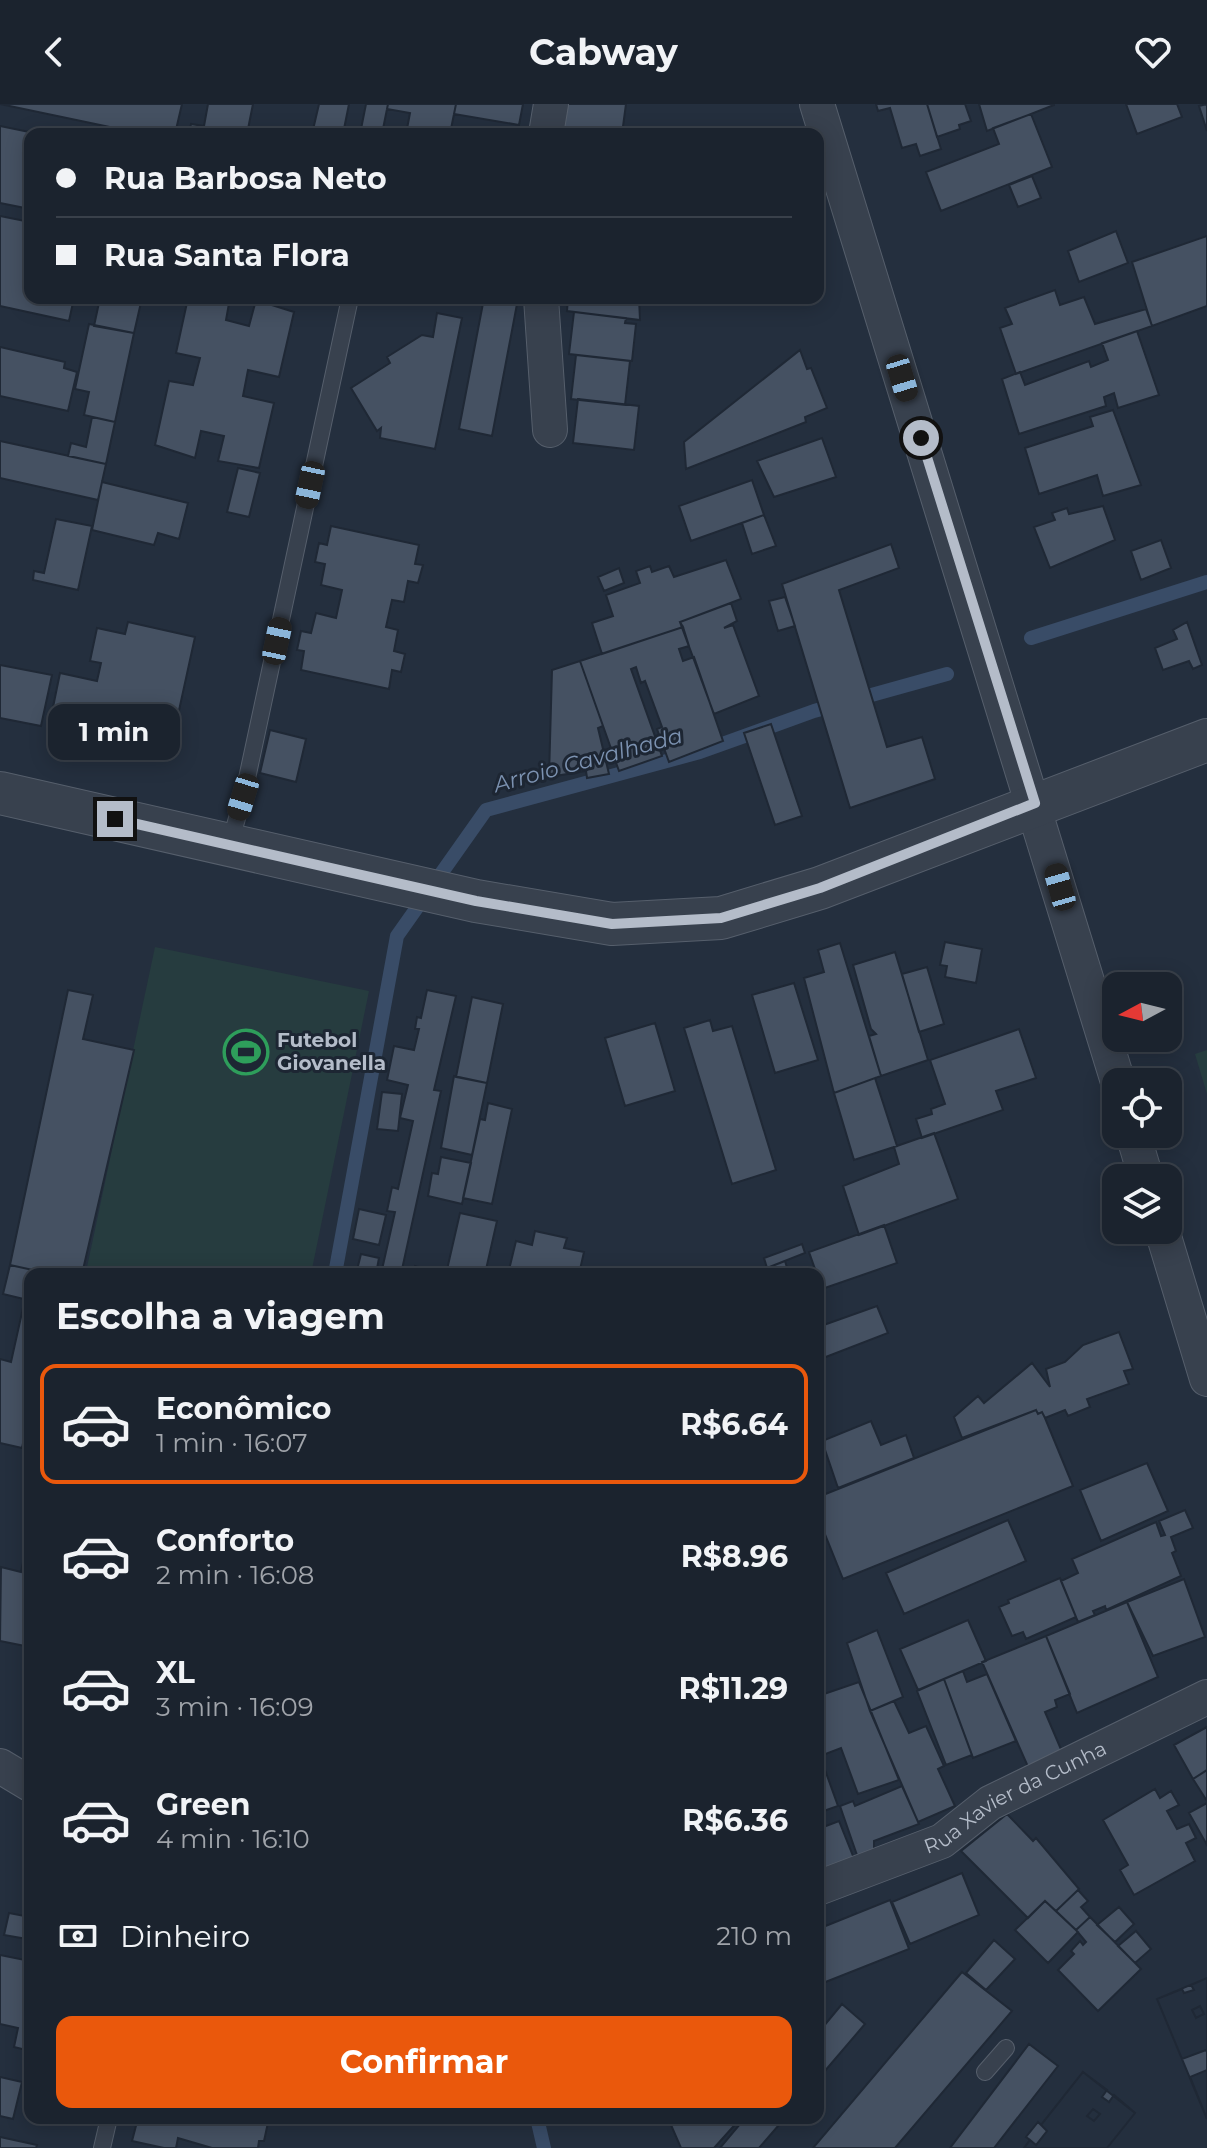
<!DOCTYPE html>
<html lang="pt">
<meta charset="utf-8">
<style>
:root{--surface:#1b232e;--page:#242b36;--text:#f1f3f6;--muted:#a0a4aa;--line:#39404a;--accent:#ea580c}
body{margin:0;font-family:Montserrat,sans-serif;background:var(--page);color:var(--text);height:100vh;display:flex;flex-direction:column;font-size:30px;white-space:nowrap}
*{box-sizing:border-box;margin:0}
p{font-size:26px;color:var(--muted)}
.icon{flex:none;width:44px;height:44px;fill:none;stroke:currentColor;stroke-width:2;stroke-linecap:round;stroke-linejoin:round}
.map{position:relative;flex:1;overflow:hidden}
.details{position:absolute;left:24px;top:1164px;width:800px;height:856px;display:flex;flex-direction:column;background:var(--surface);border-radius:16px;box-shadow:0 4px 20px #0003,0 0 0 2px var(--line)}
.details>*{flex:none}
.guide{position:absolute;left:24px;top:24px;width:800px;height:176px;border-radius:16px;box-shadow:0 4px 20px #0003,0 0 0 2px var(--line);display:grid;align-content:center;height:176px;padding:0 32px;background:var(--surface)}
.needle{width:52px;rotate:263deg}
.tools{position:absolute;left:1102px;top:868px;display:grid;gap:16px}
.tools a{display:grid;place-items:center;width:80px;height:80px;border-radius:16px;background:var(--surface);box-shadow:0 4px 20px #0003,0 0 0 2px var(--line);font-size:40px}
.end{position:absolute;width:36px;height:36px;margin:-18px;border:10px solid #b4bcc9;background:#111;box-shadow:0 0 0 4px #111}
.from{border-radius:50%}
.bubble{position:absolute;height:56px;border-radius:16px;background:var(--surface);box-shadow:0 4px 20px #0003,0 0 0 2px var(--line);font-size:26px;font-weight:700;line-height:56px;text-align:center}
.car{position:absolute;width:24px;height:48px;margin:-24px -12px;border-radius:10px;box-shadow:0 0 6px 2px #0007;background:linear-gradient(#222 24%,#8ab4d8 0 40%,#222 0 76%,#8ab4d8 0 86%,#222 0)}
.guide b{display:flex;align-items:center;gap:28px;height:76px;font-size:30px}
.guide b+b{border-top:2px solid var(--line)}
.guide i{width:20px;height:20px;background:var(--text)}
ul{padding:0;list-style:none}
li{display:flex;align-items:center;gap:24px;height:120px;margin:0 16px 12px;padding:0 16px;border:4px solid transparent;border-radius:16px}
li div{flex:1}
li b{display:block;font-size:30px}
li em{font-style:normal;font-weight:700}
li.on{border-color:var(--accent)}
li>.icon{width:72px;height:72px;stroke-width:1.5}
h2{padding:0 32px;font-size:36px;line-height:96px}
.pay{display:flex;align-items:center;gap:20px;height:88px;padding:0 32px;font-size:30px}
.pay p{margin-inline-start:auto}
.action{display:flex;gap:16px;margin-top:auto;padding:16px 32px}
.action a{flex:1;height:92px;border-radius:16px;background:var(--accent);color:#fff;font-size:32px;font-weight:700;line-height:92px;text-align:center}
header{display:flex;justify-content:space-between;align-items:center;height:104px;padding:0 32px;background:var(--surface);font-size:36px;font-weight:700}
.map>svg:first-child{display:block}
</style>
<header><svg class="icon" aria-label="back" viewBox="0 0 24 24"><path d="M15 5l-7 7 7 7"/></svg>Cabway<svg class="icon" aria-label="heart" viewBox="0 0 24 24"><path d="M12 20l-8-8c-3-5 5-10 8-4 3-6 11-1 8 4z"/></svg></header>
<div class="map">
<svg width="1207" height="2044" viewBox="0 0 1207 2044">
<rect width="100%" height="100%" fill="#242f3e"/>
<path fill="#263c3f" d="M 155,843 L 369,887 L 311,1170 L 86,1168 Z
M 1207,946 L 1207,990 L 1195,950 Z"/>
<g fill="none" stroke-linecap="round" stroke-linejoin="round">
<path stroke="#394c67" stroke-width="14" d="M 1031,534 L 1207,478
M 335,1170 L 397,832 L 486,706 L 700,648 L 814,607 L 947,570
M 537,2014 L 544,2044"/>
</g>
<path fill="#455162" stroke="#1f2835" stroke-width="2" fill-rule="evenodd" d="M 0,0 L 182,0 L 175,30 L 143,30 Z
M 208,0 L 253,0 L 247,30 L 189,30 L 191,20 L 204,22 Z
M 319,0 L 349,0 L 343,30 L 312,30 Z
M 366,0 L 388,0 L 382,30 L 360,30 Z
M 388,0 L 456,0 L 450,30 L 406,30 L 410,9 L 387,5 Z
M 456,0 L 523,0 L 519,21 L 454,10 Z
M 565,0 L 626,0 L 622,30 L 561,30 Z
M 876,0 L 927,0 L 941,45 L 920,52 L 916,40 L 902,44 L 890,4 L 878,7 Z
M 927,0 L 965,0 L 971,17 L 959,21 L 960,25 L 937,33 Z
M 979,0 L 1054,0 L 1054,1 L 987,27 Z
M 1126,0 L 1177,0 L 1182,13 L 1137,30 Z
M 1207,0 L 1207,27 L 1199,2 Z
M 1031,10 L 1052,63 L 941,107 L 926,68 L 999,40 L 993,24 Z
M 0,22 L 39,30 L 30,30 L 30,105 L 0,99 Z
M 1032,72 L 1041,94 L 1018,103 L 1009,81 Z
M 0,112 L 30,118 L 30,194 L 74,194 L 69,217 L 0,202 Z
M 1116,127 L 1128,159 L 1079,178 L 1068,147 Z
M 1207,132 L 1207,202 L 1152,222 L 1132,158 Z
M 1055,186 L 1060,201 L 1084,193 L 1095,220 L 1146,205 L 1152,222 L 1016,270 L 1000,224 L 1012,220 L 1005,204 Z
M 100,194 L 142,194 L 134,229 L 94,222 Z
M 188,194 L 230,194 L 226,216 L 249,222 L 256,196 L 294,208 L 279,273 L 248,266 L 243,292 L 274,299 L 259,364 L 218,357 L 224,332 L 201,327 L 195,354 L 155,341 L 169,277 L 193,281 L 200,254 L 176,249 Z
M 484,194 L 517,200 L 492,332 L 459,325 Z
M 568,194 L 639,194 L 640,216 L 567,207 Z
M 574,208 L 626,214 L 625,219 L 636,220 L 632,257 L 569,250 Z
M 437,209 L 462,214 L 435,345 L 380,334 L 381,324 L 377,327 L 351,284 L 390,259 L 387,253 L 422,231 L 433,233 Z
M 89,220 L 134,229 L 115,318 L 84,311 L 89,288 L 75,285 Z
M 1137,227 L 1159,291 L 1118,304 L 1114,289 L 1104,293 L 1106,302 L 1019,330 L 1002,275 L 1020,268 L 1025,281 L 1089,257 L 1091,263 L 1108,256 L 1102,239 Z
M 0,243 L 65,258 L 64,264 L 77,268 L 68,307 L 0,292 Z
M 800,246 L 807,265 L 811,264 L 827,304 L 805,313 L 806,318 L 686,365 L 684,338 Z
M 576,251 L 630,257 L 625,301 L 571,295 Z
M 578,295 L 639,302 L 634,346 L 573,339 Z
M 1113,306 L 1141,381 L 1103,392 L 1097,371 L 1039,390 L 1025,344 L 1093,322 L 1090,313 Z
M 92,313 L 115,318 L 106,360 L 68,352 L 71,339 L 86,343 Z
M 822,334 L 836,373 L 774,393 L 757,357 Z
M 0,337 L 106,360 L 98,396 L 0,374 Z
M 238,364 L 260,369 L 249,413 L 227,408 Z
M 752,376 L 764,411 L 691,437 L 679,402 Z
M 102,378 L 188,399 L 179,435 L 158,429 L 154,441 L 92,426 Z
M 1103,402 L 1115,436 L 1050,464 L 1034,423 L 1055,416 L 1052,409 L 1067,404 L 1069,410 Z
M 764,411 L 776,442 L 752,450 L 742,419 Z
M 56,415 L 92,422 L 78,486 L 33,476 L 34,467 L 44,469 Z
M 331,422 L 419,441 L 415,460 L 423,461 L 418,479 L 408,477 L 404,498 L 392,496 L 386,523 L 398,526 L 394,547 L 405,550 L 401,568 L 392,566 L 389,585 L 301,566 L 304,547 L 297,546 L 301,527 L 311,529 L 316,509 L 336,514 L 342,486 L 321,481 L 325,460 L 315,458 L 319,439 L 327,441 Z
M 1161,436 L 1171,464 L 1141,476 L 1131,447 Z
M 891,440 L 899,464 L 839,486 L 887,643 L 922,633 L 935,675 L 850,704 L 782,480 Z
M 726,456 L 741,495 L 680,518 L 683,523 L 602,550 L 592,519 L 613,512 L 606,491 L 640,479 L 636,467 L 650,462 L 652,468 L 669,462 L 674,473 Z
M 619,464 L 624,479 L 604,487 L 598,473 Z
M 785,493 L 795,522 L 778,527 L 769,497 Z
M 731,499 L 737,517 L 724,524 L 733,521 L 759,592 L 714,610 L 680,518 Z
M 128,518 L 195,533 L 173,634 L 52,608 L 60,569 L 97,577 L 101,559 L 90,557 L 97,524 L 125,530 Z
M 1187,518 L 1202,561 L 1193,565 L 1189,557 L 1163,566 L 1155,544 L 1177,535 L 1173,526 Z
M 683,523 L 689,542 L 679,545 L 683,557 L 694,553 L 723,637 L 669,658 L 657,625 L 662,623 L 645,577 L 641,579 L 636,563 L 631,565 L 662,652 L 619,667 L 580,557 Z
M 580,557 L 603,622 L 598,624 L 609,670 L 587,674 L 586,667 L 549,673 L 552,566 Z
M 0,561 L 52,571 L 41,622 L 0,614 Z
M 771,620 L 802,712 L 775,721 L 744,629 Z
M 270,626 L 306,635 L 296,678 L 260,669 Z
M 945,838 L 982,845 L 976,879 L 945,873 L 947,862 L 940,861 Z
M 840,839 L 881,972 L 834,989 L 804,874 L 824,868 L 818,846 Z
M 895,848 L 928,956 L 881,972 L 869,932 L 876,930 L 871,925 L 853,861 Z
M 927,863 L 944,920 L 919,928 L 902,870 Z
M 794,879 L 818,956 L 775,969 L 752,891 Z
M 68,886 L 93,891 L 83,935 L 134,946 L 82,1170 L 51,1170 L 10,1161 Z
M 427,886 L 456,892 L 434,986 L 441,987 L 401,1170 L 381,1170 L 395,1108 L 387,1107 L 392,1083 L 398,1085 L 413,1017 L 400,1014 L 408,981 L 387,976 L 394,942 L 414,946 L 419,925 L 415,925 L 417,913 L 421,914 Z
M 472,893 L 503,900 L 487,979 L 456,973 Z
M 710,916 L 713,927 L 732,922 L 776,1066 L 732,1080 L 684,924 Z
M 655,919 L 675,987 L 625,1002 L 605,934 Z
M 1019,925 L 1036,974 L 996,987 L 1003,1006 L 922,1034 L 916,1015 L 932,1010 L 931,1005 L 945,1000 L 930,956 Z
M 454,972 L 487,979 L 472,1051 L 441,1044 Z
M 875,974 L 897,1042 L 854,1056 L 834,989 Z
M 382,988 L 402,990 L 398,1027 L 377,1025 Z
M 488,999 L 512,1005 L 492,1100 L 463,1094 L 480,1015 L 485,1016 Z
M 934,1029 L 958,1095 L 859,1131 L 843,1082 L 899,1060 L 894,1043 Z
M 441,1053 L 471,1059 L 462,1100 L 428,1092 L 432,1069 L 438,1070 Z
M 359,1105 L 386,1111 L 379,1141 L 353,1135 Z
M 460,1109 L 497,1117 L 485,1170 L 446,1170 Z
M 884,1121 L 897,1159 L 822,1185 L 809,1148 Z
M 535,1127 L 567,1134 L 564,1144 L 584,1148 L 579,1170 L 508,1170 L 516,1137 L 532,1141 Z
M 802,1140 L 805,1149 L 767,1164 L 764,1154 Z
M 361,1150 L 379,1154 L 376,1170 L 356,1170 Z
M 785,1157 L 789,1170 L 748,1170 L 767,1164 Z
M 10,1161 L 51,1170 L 30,1170 L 30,1307 L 22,1344 L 0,1339 L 0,1255 L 11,1258 L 23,1204 L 27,1204 L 28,1196 L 3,1190 Z
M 415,1162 L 424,1165 L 423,1170 L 413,1170 Z
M 877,1202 L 888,1229 L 818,1256 L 818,1223 Z
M 1119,1228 L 1133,1265 L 1124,1267 L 1129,1280 L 1087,1295 L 1090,1303 L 1068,1312 L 1065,1306 L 1045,1314 L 1042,1308 L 1038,1310 L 1036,1306 L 962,1334 L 954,1313 L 978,1292 L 984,1299 L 1032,1259 L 1050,1283 L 1046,1265 L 1065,1258 L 1083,1241 Z
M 1036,1306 L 1038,1310 L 1042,1308 L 1045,1314 L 1073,1382 L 843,1475 L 818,1413 L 818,1393 Z
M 871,1317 L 881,1341 L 906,1331 L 914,1354 L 838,1384 L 822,1337 Z
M 1147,1359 L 1168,1407 L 1101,1437 L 1080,1386 Z
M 1185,1406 L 1193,1424 L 1171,1433 L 1176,1447 L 1172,1449 L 1181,1472 L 1106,1506 L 1105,1502 L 1093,1507 L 1095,1511 L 1078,1518 L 1061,1477 L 1078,1469 L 1072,1455 L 1156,1418 L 1161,1432 L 1165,1431 L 1159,1417 Z
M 1008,1416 L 1026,1457 L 904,1510 L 886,1469 Z
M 25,1449 L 30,1450 L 30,1543 L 0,1537 L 1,1463 L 21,1468 Z
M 1060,1474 L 1076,1513 L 1026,1535 L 1023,1528 L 1012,1532 L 999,1503 L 1009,1499 L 1008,1496 Z
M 1184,1475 L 1205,1533 L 1153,1552 L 1127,1498 Z
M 1127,1498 L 1158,1573 L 1077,1609 L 1046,1532 Z
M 968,1516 L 986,1557 L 918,1586 L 900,1545 Z
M 877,1526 L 903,1593 L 870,1607 L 847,1539 Z
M 1046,1532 L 1070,1590 L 1055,1596 L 1057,1603 L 1045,1608 L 1063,1650 L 1029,1665 L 982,1558 Z
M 963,1567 L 967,1578 L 987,1570 L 1016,1637 L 973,1654 L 944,1575 Z
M 944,1575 L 972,1651 L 946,1661 L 917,1587 Z
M 859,1578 L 899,1676 L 858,1690 L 841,1644 L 820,1652 L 838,1702 L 818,1709 L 818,1592 Z
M 894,1597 L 909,1629 L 926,1622 L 944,1662 L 938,1665 L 955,1702 L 918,1718 L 870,1607 Z
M 1207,1623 L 1207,1666 L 1193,1675 L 1174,1641 Z
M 1207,1666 L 1207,1697 L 1193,1675 Z
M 902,1682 L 919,1720 L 874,1737 L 874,1747 L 858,1754 L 840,1702 L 853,1697 L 855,1702 Z
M 1155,1685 L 1160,1694 L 1171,1687 L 1179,1701 L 1167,1707 L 1177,1725 L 1189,1720 L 1196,1734 L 1186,1739 L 1195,1757 L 1134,1791 L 1120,1766 L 1128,1761 L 1103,1716 Z
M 1207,1699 L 1207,1741 L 1189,1709 Z
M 1007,1710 L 1033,1737 L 1036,1734 L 1079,1785 L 1056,1807 L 1045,1797 L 1028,1814 L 961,1747 Z
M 839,1717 L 855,1757 L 818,1771 L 818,1725 Z
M 962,1769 L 979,1811 L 910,1840 L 892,1798 Z
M 1078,1786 L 1088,1797 L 1081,1803 L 1090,1813 L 1076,1826 L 1056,1807 Z
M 890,1796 L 909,1845 L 818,1881 L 818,1825 Z
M 1045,1797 L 1078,1828 L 1048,1859 L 1015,1826 Z
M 1119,1803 L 1134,1820 L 1115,1838 L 1097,1821 Z
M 9,1809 L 30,1813 L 27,1835 L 4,1831 Z
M 1090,1813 L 1141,1865 L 1098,1907 L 1058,1866 L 1074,1850 L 1071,1847 L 1080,1837 L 1083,1841 L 1086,1838 L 1076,1826 Z
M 1136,1827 L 1151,1845 L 1135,1859 L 1118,1842 Z
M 994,1836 L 1015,1855 L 986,1886 L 966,1869 Z
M 0,1851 L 30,1857 L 30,1947 L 14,1943 L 18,1924 L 0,1920 Z
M 962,1868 L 1012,1907 L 895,2044 L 813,2044 Z
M 1207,1874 L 1207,2015 L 1157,1895 ZM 1200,1902 L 1204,1910 L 1196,1914 L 1192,1906 Z
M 1207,1874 L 1207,1948 L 1206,1946 L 1182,1955 L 1157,1895 L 1182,1885 L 1184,1889 L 1194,1886 L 1191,1881 ZM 1200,1902 L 1204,1910 L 1196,1914 L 1192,1906 Z
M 842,1900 L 865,1920 L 818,1975 L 818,1929 Z
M 1029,1940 L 1058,1962 L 994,2044 L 950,2044 Z
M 1207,1966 L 1207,2015 L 1190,1973 Z
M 1083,1968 L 1135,2009 L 1107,2044 L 1024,2044 L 1030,2036 L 1026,2033 L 1038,2018 L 1041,2021 ZM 1093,2005 L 1100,2010 L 1094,2017 L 1087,2012 Z
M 1083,1968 L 1107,1986 L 1102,1993 L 1109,1998 L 1114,1991 L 1135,2009 L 1107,2044 L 1024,2044 L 1030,2036 L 1036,2041 L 1047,2027 L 1041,2021 ZM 1093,2005 L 1100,2010 L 1094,2017 L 1087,2012 Z
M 0,1973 L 22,1978 L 13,2015 L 0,2012 Z
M 138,2014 L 269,2014 L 264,2037 L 259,2037 L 258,2044 L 212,2044 L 178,2034 L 176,2044 L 164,2044 L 132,2037 Z
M 664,2014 L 741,2014 L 714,2044 L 681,2044 L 668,2014 Z
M 745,2014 L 785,2014 L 759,2044 L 720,2044 Z
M 0,2033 L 37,2041 L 36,2044 L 0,2044 Z"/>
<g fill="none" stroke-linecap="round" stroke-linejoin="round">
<g stroke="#565f6c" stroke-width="18">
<path id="service" d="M 230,739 L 243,693 L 350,194
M 985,1968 L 1006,1944
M 102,2044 L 109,2014"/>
</g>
<g stroke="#565f6c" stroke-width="36">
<g id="minor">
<path d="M 817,0 L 1118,978"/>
<path d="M 546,30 L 551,0"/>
<path d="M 541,194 L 550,326"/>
<path d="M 1133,1030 L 1146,1074"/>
<path d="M 1162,1126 L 1207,1275"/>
<path d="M 0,1662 L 30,1680"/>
<path id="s1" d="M 818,1784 L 942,1737 L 990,1699 L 1207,1593"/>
</g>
</g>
<g stroke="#565f6c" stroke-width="44">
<path id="tertiary" d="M 0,689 L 476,797 L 612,820 L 721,814 L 820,784 L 1207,636"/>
</g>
<use href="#service" stroke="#38414e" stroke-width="16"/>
<use href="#minor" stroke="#38414e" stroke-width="34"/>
<use href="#tertiary" stroke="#38414e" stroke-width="42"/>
</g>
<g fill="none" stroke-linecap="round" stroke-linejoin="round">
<path stroke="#b4bcc9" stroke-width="10" d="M 115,715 L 476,797 L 612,820 L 721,814 L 820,784 L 1035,699 L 921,334"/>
</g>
<defs>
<g id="stadium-ring" transform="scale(2.3)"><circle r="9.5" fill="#1d2633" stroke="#2e9e5b" stroke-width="1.5"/><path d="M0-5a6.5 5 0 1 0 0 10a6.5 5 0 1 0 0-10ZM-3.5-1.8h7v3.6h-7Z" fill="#2e9e5b"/></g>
</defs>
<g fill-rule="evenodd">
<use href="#stadium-ring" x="246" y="948"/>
</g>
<g text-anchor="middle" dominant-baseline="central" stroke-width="6" stroke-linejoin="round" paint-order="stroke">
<g font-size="20" font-weight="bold" fill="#b4bcc9" stroke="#1d2633" text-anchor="start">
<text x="277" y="936">Futebol<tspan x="277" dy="23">Giovanella</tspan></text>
</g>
<g font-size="20" fill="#b4bcc9" stroke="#1d2633">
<text stroke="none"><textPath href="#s1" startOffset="218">Rua Xavier da Cunha</textPath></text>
</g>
<g font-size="22" font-style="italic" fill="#7c92b1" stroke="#1d2633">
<text transform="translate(588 656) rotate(-15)">Arroio Cavalhada</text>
</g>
</g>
</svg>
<div class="tools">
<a><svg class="needle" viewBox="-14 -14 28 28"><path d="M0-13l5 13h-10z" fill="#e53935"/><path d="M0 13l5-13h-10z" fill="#a0a4aa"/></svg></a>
<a><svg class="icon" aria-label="locate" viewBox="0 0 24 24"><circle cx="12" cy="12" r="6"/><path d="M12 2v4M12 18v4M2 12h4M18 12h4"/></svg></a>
<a><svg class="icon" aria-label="layers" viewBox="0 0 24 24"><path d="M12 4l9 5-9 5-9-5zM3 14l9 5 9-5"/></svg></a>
</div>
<i class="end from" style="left:921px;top:334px"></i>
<i class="end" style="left:115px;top:715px"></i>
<div class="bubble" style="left:48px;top:600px;width:132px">1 min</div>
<i class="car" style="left:902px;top:274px;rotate:163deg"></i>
<i class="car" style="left:310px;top:381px;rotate:192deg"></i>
<i class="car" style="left:277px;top:537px;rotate:12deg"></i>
<i class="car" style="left:243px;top:693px;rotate:197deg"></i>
<i class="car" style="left:1060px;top:783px;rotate:344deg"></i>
<div class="guide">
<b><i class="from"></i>Rua Barbosa Neto</b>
<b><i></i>Rua Santa Flora</b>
</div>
<section class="details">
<h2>Escolha a viagem</h2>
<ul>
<li class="on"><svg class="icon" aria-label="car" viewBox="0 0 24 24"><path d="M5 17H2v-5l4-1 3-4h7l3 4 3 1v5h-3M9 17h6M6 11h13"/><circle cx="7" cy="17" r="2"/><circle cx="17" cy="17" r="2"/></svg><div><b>Econômico</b><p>1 min · 16:07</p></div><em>R$6.64</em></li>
<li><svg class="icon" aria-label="car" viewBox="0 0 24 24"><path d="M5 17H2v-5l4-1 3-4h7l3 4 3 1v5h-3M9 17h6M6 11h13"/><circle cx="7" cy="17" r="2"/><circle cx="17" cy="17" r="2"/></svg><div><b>Conforto</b><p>2 min · 16:08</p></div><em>R$8.96</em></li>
<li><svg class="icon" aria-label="car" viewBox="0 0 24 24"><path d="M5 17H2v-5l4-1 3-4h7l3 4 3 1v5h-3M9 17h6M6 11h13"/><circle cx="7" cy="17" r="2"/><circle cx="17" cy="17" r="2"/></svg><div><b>XL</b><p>3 min · 16:09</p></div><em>R$11.29</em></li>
<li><svg class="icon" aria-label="car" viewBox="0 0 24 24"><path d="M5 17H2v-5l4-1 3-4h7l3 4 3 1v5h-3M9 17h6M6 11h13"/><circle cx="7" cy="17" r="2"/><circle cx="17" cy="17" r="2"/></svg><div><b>Green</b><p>4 min · 16:10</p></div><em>R$6.36</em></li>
</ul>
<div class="pay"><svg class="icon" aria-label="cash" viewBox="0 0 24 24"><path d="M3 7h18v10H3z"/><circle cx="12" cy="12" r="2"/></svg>Dinheiro<p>210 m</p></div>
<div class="action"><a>Confirmar</a></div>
</section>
</div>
